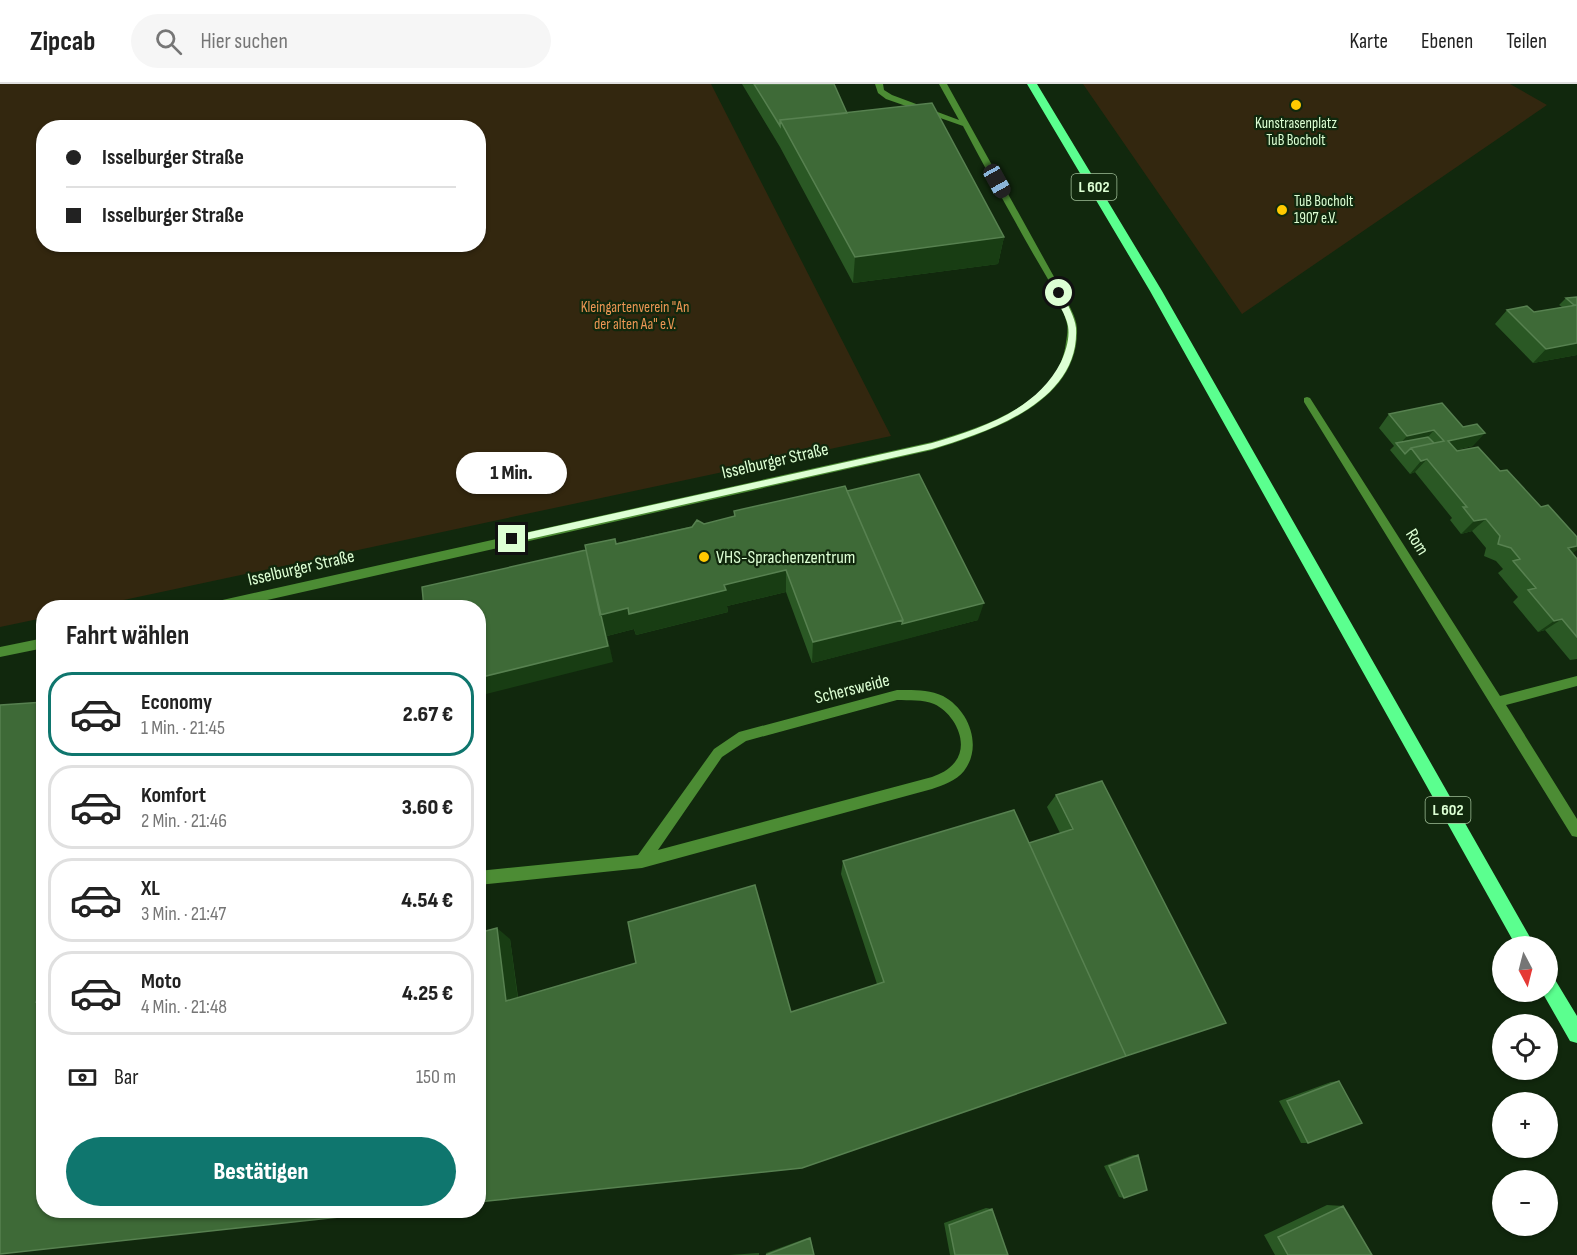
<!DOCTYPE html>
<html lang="de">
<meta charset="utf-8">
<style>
:root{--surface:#fff;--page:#f6f6f6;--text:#222;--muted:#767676;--line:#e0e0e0;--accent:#0f766e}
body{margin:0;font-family:"Sofia Sans Condensed",sans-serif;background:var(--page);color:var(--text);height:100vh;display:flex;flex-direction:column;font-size:22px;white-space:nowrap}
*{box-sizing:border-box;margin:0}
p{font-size:20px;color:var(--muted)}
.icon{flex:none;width:33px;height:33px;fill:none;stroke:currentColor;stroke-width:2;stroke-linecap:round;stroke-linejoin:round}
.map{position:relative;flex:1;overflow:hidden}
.sheet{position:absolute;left:36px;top:516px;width:450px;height:618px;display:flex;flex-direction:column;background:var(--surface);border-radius:24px;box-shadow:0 2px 4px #0004}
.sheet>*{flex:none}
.guide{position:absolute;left:36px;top:36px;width:450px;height:132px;border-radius:24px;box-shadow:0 2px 4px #0004;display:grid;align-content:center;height:132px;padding:0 30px;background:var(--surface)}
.needle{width:39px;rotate:173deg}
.fabs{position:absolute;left:1492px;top:852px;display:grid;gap:12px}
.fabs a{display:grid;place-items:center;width:66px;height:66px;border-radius:50%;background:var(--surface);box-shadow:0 2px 4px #0004;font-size:30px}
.end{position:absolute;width:27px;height:27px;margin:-14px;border:8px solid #ddffd4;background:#111;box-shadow:0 0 0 3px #111}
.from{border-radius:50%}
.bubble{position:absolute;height:42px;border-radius:21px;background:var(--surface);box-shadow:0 2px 4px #0004;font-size:20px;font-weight:800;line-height:42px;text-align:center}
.car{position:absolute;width:18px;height:36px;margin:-18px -9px;border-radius:8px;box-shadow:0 0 4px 2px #0007;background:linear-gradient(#222 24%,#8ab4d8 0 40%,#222 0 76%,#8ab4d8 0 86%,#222 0)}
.guide b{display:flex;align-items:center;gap:21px;height:57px;font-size:22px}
.guide b+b{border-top:2px solid var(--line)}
.guide i{width:15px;height:15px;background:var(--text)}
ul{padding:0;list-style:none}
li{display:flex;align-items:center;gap:18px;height:84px;margin:0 12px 9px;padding:0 18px;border:3px solid var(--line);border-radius:24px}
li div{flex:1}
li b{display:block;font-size:22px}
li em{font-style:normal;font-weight:800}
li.current{border-color:var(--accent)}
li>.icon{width:54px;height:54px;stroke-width:1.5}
h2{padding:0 30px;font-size:27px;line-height:72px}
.pay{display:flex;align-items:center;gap:15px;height:66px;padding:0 30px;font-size:22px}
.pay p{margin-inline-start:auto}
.cta{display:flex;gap:12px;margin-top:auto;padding:12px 30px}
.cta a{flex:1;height:69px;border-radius:36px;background:var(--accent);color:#fff;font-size:24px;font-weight:800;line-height:69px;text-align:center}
header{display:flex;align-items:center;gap:36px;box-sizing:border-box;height:84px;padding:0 30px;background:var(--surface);border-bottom:2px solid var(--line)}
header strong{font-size:28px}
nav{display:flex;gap:33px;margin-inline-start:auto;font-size:21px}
.search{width:420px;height:54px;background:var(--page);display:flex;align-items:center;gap:15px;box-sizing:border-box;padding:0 21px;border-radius:33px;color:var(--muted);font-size:22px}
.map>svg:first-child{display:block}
</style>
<header>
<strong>Zipcab</strong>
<div class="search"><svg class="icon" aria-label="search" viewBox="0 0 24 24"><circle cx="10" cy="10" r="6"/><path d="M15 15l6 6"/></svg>Hier suchen</div>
<nav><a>Karte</a><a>Ebenen</a><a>Teilen</a></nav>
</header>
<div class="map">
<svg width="1577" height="1171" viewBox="0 0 1577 1171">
<rect width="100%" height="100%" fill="#11280d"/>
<path fill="#33270f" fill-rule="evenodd" d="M 0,0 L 711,0 L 891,352 L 91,523 L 44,524 L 43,534 L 0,543 ZM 44,44 L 478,44 L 478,160 L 44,160 Z
M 1083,0 L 1510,0 L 1547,21 L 1242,230 Z"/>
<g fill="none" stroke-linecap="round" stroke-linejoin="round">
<path fill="#4c8c34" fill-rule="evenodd" d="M 875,0 L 883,0 L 884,6 L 892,11 L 959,36 L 939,0 L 947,0 L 1063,209 C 1068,220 1076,232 1077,244 C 1080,319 989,348 932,366 L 232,524 L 203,524 L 209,519 L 932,358 C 982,343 1059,320 1066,258 C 1067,252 1068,246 1067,240 C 1061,214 1044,189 1031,166 C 1008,125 985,84 963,42 L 886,15 L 878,9 Z
M 1307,313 L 1310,314 L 1500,612 L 1577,592 L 1577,602 L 1506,621 L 1577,735 L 1577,753 L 1572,752 L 1304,318 L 1304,314 Z
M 44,554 L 44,564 L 0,573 L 0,563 Z
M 897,606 C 912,606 928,605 943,612 C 969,626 983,662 964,687 C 956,697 943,701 932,705 L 642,784 L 478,801 L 478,787 L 638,771 L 714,665 L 739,648 ZM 897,616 C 909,617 923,615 934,620 C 954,629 970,659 955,678 C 949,686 940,690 932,693 L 658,766 L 722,673 L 746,657 Z"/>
<path fill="#5bff8f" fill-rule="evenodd" d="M 1027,0 L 1037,0 L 1162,207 L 1535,862 L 1516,862 L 1150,207 Z
M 1548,891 L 1554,894 L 1577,932 L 1577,959 L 1570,957 L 1542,908 L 1548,908 Z"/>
</g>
<path fill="#2a5824" d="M 742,0 L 834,0 L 847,29 L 1004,153 L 998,180 L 853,199 L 780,63 Z
M 1577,213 L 1577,271 L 1533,279 L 1495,240 L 1507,226 L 1534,228 L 1562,223 L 1559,221 L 1566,214 Z
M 1442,319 L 1473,362 L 1456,366 L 1572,470 L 1577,475 L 1577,575 L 1570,576 L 1545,546 L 1538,548 L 1513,518 L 1518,513 L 1498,489 L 1503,485 L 1496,477 L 1484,472 L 1486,464 L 1472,447 L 1461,450 L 1450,436 L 1452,434 L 1415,388 L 1410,390 L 1390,366 L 1394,362 L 1379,344 L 1389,330 Z
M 847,407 L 978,536 L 812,579 L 786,508 L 727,522 L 728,528 L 636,551 L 634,545 L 607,552 L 613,578 L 586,466 L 734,433 L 734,427 Z
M 1056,711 L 1226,939 L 478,1118 L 510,855 L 518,913 L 791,928 L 877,900 L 841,790 L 843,777 L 1029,759 L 1060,749 L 1047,723 Z
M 1339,997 L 1308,1059 L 1301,1059 L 1279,1017 L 1331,998 Z
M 1133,1071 L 1138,1071 L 1124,1114 L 1119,1113 L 1104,1082 Z
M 1327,1121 L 1343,1122 L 1372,1171 L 1275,1171 L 1264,1151 Z
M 986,1124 L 992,1125 L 1008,1171 L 950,1171 L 944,1139 Z
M 810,1153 L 814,1171 L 766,1171 L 766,1169 Z
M 759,1169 L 759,1171 L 729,1171 Z"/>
<path fill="#183d13" d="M 1004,153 L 998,180 L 853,199 L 855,173 Z
M 1577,259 L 1577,271 L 1533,279 L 1546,265 Z
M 1434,346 L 1422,360 L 1398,362 L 1407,352 Z
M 1485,349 L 1473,362 L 1436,370 L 1448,357 Z
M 1427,375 L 1415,388 L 1410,390 L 1421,377 Z
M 1486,435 L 1472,447 L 1461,450 L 1474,437 Z
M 1577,462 L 1577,466 L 1568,473 L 1568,464 Z
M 786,486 L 786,508 L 727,522 L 728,528 L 636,551 L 634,545 L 607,552 L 613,578 L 478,612 L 478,594 L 600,531 Z
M 984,519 L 978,536 L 899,557 L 902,540 Z
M 1562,535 L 1545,546 L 1538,548 L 1554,537 Z
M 903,536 L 899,557 L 812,579 L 813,558 Z
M 497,844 L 510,855 L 519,924 L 506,917 Z
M 44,896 L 44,919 L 36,918 Z"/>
<path fill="#3e6a37" stroke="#578150" stroke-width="1.5" d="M 754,0 L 834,0 L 847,29 L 780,36 L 780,42 Z
M 932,19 L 1004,153 L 855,173 L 780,36 Z
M 1577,213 L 1577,221 L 1574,221 L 1566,214 Z
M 1577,221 L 1577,259 L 1546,265 L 1507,226 L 1527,222 L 1534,228 Z
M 1442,319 L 1463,343 L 1477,340 L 1485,349 L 1448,357 L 1457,367 L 1478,363 L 1500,387 L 1507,386 L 1541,423 L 1548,421 L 1577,453 L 1577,462 L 1568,464 L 1577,475 L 1577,553 L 1562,535 L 1554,537 L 1528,506 L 1536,504 L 1513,477 L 1520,475 L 1511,464 L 1498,460 L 1500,452 L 1486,435 L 1474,437 L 1463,423 L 1467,423 L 1427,375 L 1421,377 L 1411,364 L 1444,357 L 1434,346 L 1407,352 L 1389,330 Z
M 1428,353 L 1434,359 L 1411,364 L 1405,370 L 1396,359 Z
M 919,390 L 984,519 L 902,540 L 903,536 L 847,407 Z
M 845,402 L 903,536 L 813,558 L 786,486 L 724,501 L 726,506 L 629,530 L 628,524 L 600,531 L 585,461 L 615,455 L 616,460 L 692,443 L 697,436 L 704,440 L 735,432 L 734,427 Z
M 586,466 L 608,562 L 478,594 L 478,524 L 424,524 L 422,503 Z
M 44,618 L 44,896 L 36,918 L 44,917 L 44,1126 L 404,1126 L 0,1170 L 0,621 Z
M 1102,697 L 1226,939 L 1126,972 L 1029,759 L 1073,745 L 1056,711 Z
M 1014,726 L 1126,972 L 802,1084 L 478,1118 L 478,849 L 497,844 L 506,917 L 636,879 L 628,838 L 755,801 L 791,928 L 884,898 L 843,777 Z
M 1339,997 L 1362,1039 L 1308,1059 L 1287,1017 Z
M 1138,1071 L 1147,1106 L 1124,1114 L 1109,1082 Z
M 1343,1122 L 1372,1171 L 1288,1171 L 1278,1153 Z
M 992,1125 L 1008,1171 L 955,1171 L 949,1141 Z
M 810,1154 L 814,1171 L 766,1171 Z"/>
<path fill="#ddffd4" d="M 1056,208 L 1062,209 C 1067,220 1075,233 1076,244 C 1080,318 988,348 932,365 L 512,459 L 507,455 L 512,452 L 932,359 C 981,344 1036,327 1061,278 C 1066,267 1070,254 1068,242 C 1066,230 1056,219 1056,208 Z"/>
<g fill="#ffc900" stroke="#11280d" stroke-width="2">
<circle cx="1296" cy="21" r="6"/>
<circle cx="1282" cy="126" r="6"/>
<circle cx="704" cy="473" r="6"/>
</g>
<g text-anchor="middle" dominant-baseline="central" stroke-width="4.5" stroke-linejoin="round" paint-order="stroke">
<g font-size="15" fill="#ddffd4" stroke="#11280d">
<text x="1296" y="39">Kunstrasenplatz<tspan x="1296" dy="17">TuB Bocholt</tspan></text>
<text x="1294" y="117" text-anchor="start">TuB Bocholt<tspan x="1294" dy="17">1907 e.V.</tspan></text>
</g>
<g font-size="15" fill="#eb9654" stroke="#11280d">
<text x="635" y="223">Kleingartenverein "An<tspan x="635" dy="17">der alten Aa" e.V.</tspan></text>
</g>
<g fill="#11280d" stroke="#a0be98" stroke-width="1.5">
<rect x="1071.5" y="90" width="45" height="26" rx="4.5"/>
<rect x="1425.5" y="713" width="45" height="26" rx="4.5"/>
</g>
<g font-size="16" font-weight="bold" fill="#ddffd4">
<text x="1094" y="103">L 602</text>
<text x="1448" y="726">L 602</text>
</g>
<g font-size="18" fill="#ddffd4" stroke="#11280d">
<text transform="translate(775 377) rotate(-13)">Isselburger Straße</text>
<text transform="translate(1417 458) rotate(58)">Rom</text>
<text transform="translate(301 484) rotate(-13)">Isselburger Straße</text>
<text transform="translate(852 605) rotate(-14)">Schersweide</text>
</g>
<g font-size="18" fill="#ddffd4" stroke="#11280d" text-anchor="start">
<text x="716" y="473">VHS-Sprachenzentrum</text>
</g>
</g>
</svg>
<div class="fabs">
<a><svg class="needle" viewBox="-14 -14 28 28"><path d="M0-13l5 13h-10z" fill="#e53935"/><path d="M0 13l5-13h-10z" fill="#767676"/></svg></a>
<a><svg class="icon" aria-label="locate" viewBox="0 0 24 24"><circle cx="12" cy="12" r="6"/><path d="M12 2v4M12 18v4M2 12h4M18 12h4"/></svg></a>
<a>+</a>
<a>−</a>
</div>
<i class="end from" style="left:1059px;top:209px"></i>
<i class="end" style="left:512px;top:455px"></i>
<div class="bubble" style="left:456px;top:368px;width:111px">1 Min.</div>
<i class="car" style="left:997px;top:97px;rotate:151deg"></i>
<div class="guide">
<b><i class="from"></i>Isselburger Straße</b>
<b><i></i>Isselburger Straße</b>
</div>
<section class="sheet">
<h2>Fahrt wählen</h2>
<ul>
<li class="current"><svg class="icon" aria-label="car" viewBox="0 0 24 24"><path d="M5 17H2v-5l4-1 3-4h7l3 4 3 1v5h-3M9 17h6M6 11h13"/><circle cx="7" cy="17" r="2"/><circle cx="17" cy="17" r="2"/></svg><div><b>Economy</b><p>1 Min. · 21:45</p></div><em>2.67 €</em></li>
<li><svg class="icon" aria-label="car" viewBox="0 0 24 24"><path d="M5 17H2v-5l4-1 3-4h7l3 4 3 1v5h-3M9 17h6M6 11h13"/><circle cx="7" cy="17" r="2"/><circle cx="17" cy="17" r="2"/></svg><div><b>Komfort</b><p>2 Min. · 21:46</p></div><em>3.60 €</em></li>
<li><svg class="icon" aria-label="car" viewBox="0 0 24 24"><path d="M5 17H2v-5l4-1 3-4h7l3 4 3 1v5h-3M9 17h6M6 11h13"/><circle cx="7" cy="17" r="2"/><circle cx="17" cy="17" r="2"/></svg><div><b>XL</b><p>3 Min. · 21:47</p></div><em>4.54 €</em></li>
<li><svg class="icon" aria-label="car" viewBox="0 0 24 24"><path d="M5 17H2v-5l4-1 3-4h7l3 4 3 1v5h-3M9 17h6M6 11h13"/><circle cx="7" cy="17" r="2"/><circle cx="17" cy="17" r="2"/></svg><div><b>Moto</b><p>4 Min. · 21:48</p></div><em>4.25 €</em></li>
</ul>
<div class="pay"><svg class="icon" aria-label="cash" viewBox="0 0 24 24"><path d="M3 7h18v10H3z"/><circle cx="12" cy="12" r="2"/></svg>Bar<p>150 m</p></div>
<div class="cta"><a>Bestätigen</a></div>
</section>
</div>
